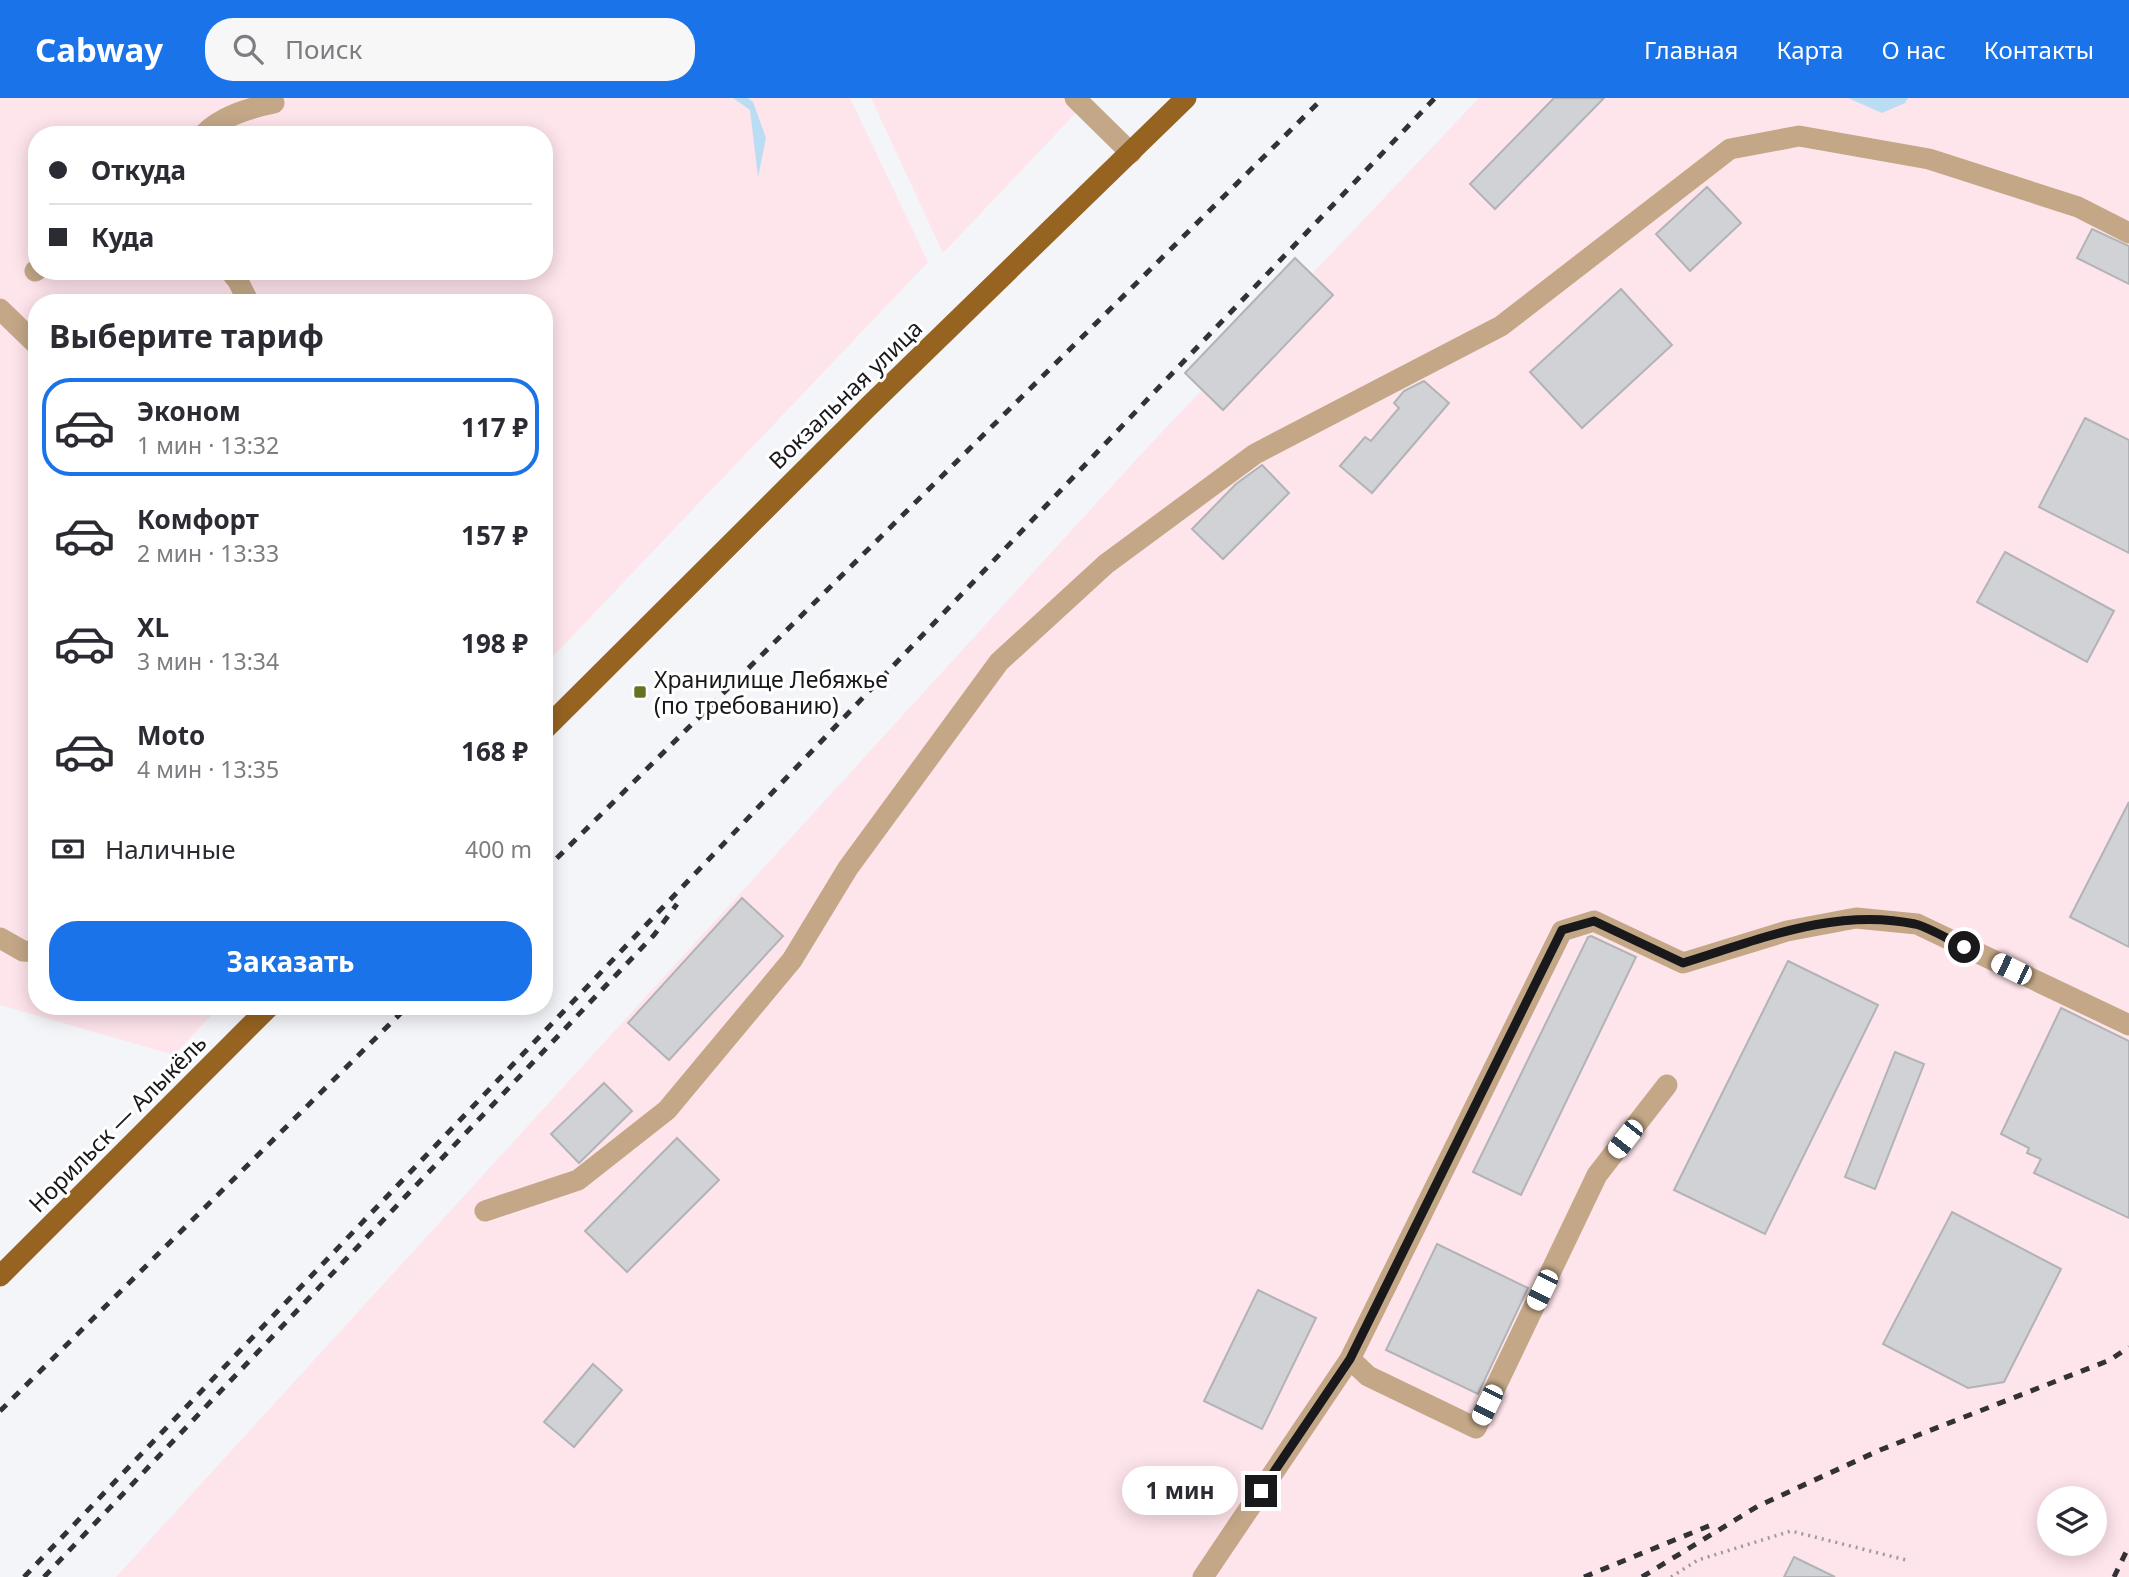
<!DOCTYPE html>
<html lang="ru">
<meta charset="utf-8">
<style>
:root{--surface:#fff;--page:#f7f7f7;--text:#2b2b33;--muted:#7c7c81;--line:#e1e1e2;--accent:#1a73e8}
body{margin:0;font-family:"Noto Sans",sans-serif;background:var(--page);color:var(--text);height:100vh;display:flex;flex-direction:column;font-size:26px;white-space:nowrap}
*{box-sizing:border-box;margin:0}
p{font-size:23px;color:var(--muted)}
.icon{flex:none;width:38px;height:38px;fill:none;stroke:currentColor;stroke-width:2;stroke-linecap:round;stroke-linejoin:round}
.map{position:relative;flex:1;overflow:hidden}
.sheet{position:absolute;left:28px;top:196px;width:525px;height:721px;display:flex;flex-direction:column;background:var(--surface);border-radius:28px;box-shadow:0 4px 18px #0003}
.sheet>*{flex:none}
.banner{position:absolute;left:28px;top:28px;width:525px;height:154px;border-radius:28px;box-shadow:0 4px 18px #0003;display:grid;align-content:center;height:154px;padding:0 21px;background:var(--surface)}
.tools{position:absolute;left:2037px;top:1388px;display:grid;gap:14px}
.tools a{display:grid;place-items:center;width:70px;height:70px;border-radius:50%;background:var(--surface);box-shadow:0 4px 18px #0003;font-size:35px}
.end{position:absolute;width:32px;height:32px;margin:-16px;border:9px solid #19191b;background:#fff;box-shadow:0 0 0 4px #fff}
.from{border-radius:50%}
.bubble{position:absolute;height:49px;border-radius:24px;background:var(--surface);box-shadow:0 4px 18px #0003;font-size:23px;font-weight:700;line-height:49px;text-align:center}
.car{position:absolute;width:21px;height:42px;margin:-21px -10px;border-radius:9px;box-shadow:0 0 5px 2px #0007;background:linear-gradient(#fff 24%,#345 0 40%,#fff 0 76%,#345 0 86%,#fff 0)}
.banner b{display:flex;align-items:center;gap:24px;height:66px;font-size:26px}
.banner b+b{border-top:2px solid var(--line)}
.banner i{width:18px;height:18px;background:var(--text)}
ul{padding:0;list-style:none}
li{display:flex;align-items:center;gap:21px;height:98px;margin:0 14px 10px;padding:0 7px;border:4px solid transparent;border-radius:28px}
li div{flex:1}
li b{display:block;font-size:26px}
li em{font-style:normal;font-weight:700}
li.active{border-color:var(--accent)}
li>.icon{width:63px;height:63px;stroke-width:1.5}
h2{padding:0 21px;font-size:32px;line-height:84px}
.pay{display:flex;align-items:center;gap:18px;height:77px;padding:0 21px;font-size:26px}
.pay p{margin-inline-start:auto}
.button{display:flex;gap:14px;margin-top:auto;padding:14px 21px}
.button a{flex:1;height:80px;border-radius:28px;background:var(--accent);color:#fff;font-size:28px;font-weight:700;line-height:80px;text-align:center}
header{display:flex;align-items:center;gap:42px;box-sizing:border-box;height:98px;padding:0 35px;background:var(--accent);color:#fff}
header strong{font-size:33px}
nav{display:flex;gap:38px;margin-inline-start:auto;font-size:24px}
.search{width:490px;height:63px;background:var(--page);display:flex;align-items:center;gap:18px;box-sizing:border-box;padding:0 24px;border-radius:28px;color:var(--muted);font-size:26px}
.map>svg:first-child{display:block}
</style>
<header>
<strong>Cabway</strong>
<div class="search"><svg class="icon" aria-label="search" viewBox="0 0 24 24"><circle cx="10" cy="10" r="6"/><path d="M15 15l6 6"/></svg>Поиск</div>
<nav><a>Главная</a><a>Карта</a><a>О нас</a><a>Контакты</a></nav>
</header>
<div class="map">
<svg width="2129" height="1479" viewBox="0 0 2129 1479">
<rect width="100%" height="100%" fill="#f4f5f9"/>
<path fill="#fee4eb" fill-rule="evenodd" d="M 0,0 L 850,0 L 928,164 L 544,568 L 544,205 L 37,205 L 37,908 L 220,908 L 174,957 L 0,907 ZM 37,37 L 544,37 L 544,173 L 37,173 Z
M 871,0 L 1090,0 L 943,155 Z
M 1479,0 L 2129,0 L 2129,1479 L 116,1479 L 1144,353 ZM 2049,1400 L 2095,1400 L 2095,1446 L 2049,1446 Z"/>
<path fill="#baddf4" d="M 733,0 L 748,0 L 753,4 L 766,40 L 758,79 L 750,12 Z
M 1848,0 L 1908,0 L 1905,5 L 1882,15 Z"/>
<path fill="#d1d2d6" stroke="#b2b3b7" stroke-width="2" d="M 1554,0 L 1604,0 L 1495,111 L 1470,86 Z
M 1707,89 L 1741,125 L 1690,173 L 1656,136 Z
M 2092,131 L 2129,148 L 2129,186 L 2077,160 Z
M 1295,160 L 1333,197 L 1223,312 L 1185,275 Z
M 1621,191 L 1672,247 L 1582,330 L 1530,274 Z
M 1424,283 L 1449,305 L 1372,395 L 1340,368 L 1365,339 L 1371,343 L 1399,310 L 1394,305 L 1404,293 Z
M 2085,320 L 2129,342 L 2129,455 L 2039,409 Z
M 1262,367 L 1289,395 L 1223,461 L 1192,431 L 1236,386 Z
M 2005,454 L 2114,513 L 2087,564 L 1977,504 Z
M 2129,704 L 2129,849 L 2070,819 Z
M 742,800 L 783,838 L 669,962 L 628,925 Z
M 1591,838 L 1636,859 L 1521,1097 L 1473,1074 L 1588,839 Z
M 1788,863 L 1878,907 L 1765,1136 L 1674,1092 Z
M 2061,910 L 2129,943 L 2129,1120 L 2034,1075 L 2041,1061 L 2027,1055 L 2029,1050 L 2001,1036 Z
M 1895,954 L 1924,966 L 1875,1091 L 1845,1079 Z
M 604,985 L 632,1013 L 579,1065 L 551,1036 Z
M 677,1040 L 719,1082 L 627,1174 L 585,1133 Z
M 1952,1114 L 2061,1171 L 2004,1284 L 1968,1290 L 1883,1246 Z
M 1437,1146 L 1528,1190 L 1478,1296 L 1386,1252 Z
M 1258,1192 L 1316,1220 L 1262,1331 L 1204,1303 Z
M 593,1266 L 622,1292 L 574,1349 L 544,1324 Z
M 1794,1459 L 1835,1479 L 1784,1479 Z"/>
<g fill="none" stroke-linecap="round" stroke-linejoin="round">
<path stroke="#9b9b9e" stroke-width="3.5" stroke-dasharray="2 5" stroke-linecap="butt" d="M 1671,1479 L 1698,1462 L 1791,1433 L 1910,1463"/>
<path stroke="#c3a787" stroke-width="21" d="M 1075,0 L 1131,55
M 203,37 C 221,18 249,10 274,5
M 35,173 L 37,172
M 230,173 L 238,183 L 249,205
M 0,211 L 37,247
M 0,840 L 23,853 L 37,854
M 1667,987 L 1597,1077 L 1476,1330 L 1368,1278 L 1350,1261 L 1562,833 L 1594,823 L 1683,865 L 1787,833 L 1856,820 L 1917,826 L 2129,927
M 485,1113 L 578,1082 L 667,1012 L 792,862 L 848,770 L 999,564 L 1106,466 L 1255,356 L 1501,228 L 1730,51 L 1799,38 L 1929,61 L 2078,109 L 2129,135
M 1203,1479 L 1350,1261"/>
<path stroke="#966321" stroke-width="21" d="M 544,632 L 868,309 L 1186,0
M 0,1178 L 270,908"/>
<path stroke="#323234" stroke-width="5" stroke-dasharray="9 9" stroke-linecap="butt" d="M 544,773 L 1323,0
M 0,1313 L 408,908
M 24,1479 L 1435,0
M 44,1479 L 654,837 L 677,806
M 1584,1479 L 1716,1425
M 1642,1479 L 1758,1408 L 1880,1352 L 2110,1262 L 2129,1249
M 2114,1479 L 2129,1448"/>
</g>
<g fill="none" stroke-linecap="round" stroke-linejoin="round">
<path stroke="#19191b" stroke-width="9" d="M 1261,1393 L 1350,1261 L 1562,832 L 1594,823 L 1683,865 C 1758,842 1836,809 1915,826 C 1931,830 1949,842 1964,849"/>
</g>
<rect fill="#667421" stroke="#fff" stroke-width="2.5" x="633" y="587" width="14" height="14" rx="3.5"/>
<g text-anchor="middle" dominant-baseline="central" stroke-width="6" stroke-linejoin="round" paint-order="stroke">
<g font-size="23" fill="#19191b" stroke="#fff">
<text transform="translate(845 296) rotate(-44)">Вокзальная улица</text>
<text transform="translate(117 1025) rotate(-45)">Норильск — Алыкёль</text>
</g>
<g font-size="23" fill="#19191b" stroke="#fff" text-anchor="start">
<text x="654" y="581">Хранилище Лебяжье<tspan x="654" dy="26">(по требованию)</tspan></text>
</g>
</g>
</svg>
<div class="tools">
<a><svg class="icon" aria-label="layers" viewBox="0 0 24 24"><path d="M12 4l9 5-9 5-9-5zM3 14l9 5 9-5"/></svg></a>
</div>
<i class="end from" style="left:1964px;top:849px"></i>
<i class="end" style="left:1261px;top:1393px"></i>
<div class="bubble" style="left:1122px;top:1368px;width:116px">1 мин</div>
<i class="car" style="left:2011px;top:871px;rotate:296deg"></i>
<i class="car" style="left:1625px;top:1041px;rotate:218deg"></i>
<i class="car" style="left:1542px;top:1192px;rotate:206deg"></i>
<i class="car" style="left:1487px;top:1307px;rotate:206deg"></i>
<div class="banner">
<b><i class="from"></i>Откуда</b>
<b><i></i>Куда</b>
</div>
<section class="sheet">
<h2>Выберите тариф</h2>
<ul>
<li class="active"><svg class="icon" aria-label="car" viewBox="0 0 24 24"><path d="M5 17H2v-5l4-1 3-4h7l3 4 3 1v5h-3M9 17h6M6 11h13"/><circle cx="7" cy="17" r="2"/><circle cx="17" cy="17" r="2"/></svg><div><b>Эконом</b><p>1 мин · 13:32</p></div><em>117 ₽</em></li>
<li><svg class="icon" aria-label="car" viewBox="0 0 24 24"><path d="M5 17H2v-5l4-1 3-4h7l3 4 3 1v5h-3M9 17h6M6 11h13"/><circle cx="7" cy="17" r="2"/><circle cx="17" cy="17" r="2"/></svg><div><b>Комфорт</b><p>2 мин · 13:33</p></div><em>157 ₽</em></li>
<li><svg class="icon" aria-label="car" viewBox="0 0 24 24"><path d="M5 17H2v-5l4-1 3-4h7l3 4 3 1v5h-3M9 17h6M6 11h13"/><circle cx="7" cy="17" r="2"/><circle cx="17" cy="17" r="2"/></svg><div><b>XL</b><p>3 мин · 13:34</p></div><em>198 ₽</em></li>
<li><svg class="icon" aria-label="car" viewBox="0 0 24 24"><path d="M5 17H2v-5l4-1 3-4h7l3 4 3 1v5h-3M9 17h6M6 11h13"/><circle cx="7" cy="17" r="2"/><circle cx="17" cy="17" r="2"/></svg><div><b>Moto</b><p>4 мин · 13:35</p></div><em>168 ₽</em></li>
</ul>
<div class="pay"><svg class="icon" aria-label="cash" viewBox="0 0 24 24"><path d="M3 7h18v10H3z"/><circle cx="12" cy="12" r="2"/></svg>Наличные<p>400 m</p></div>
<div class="button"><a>Заказать</a></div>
</section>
</div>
